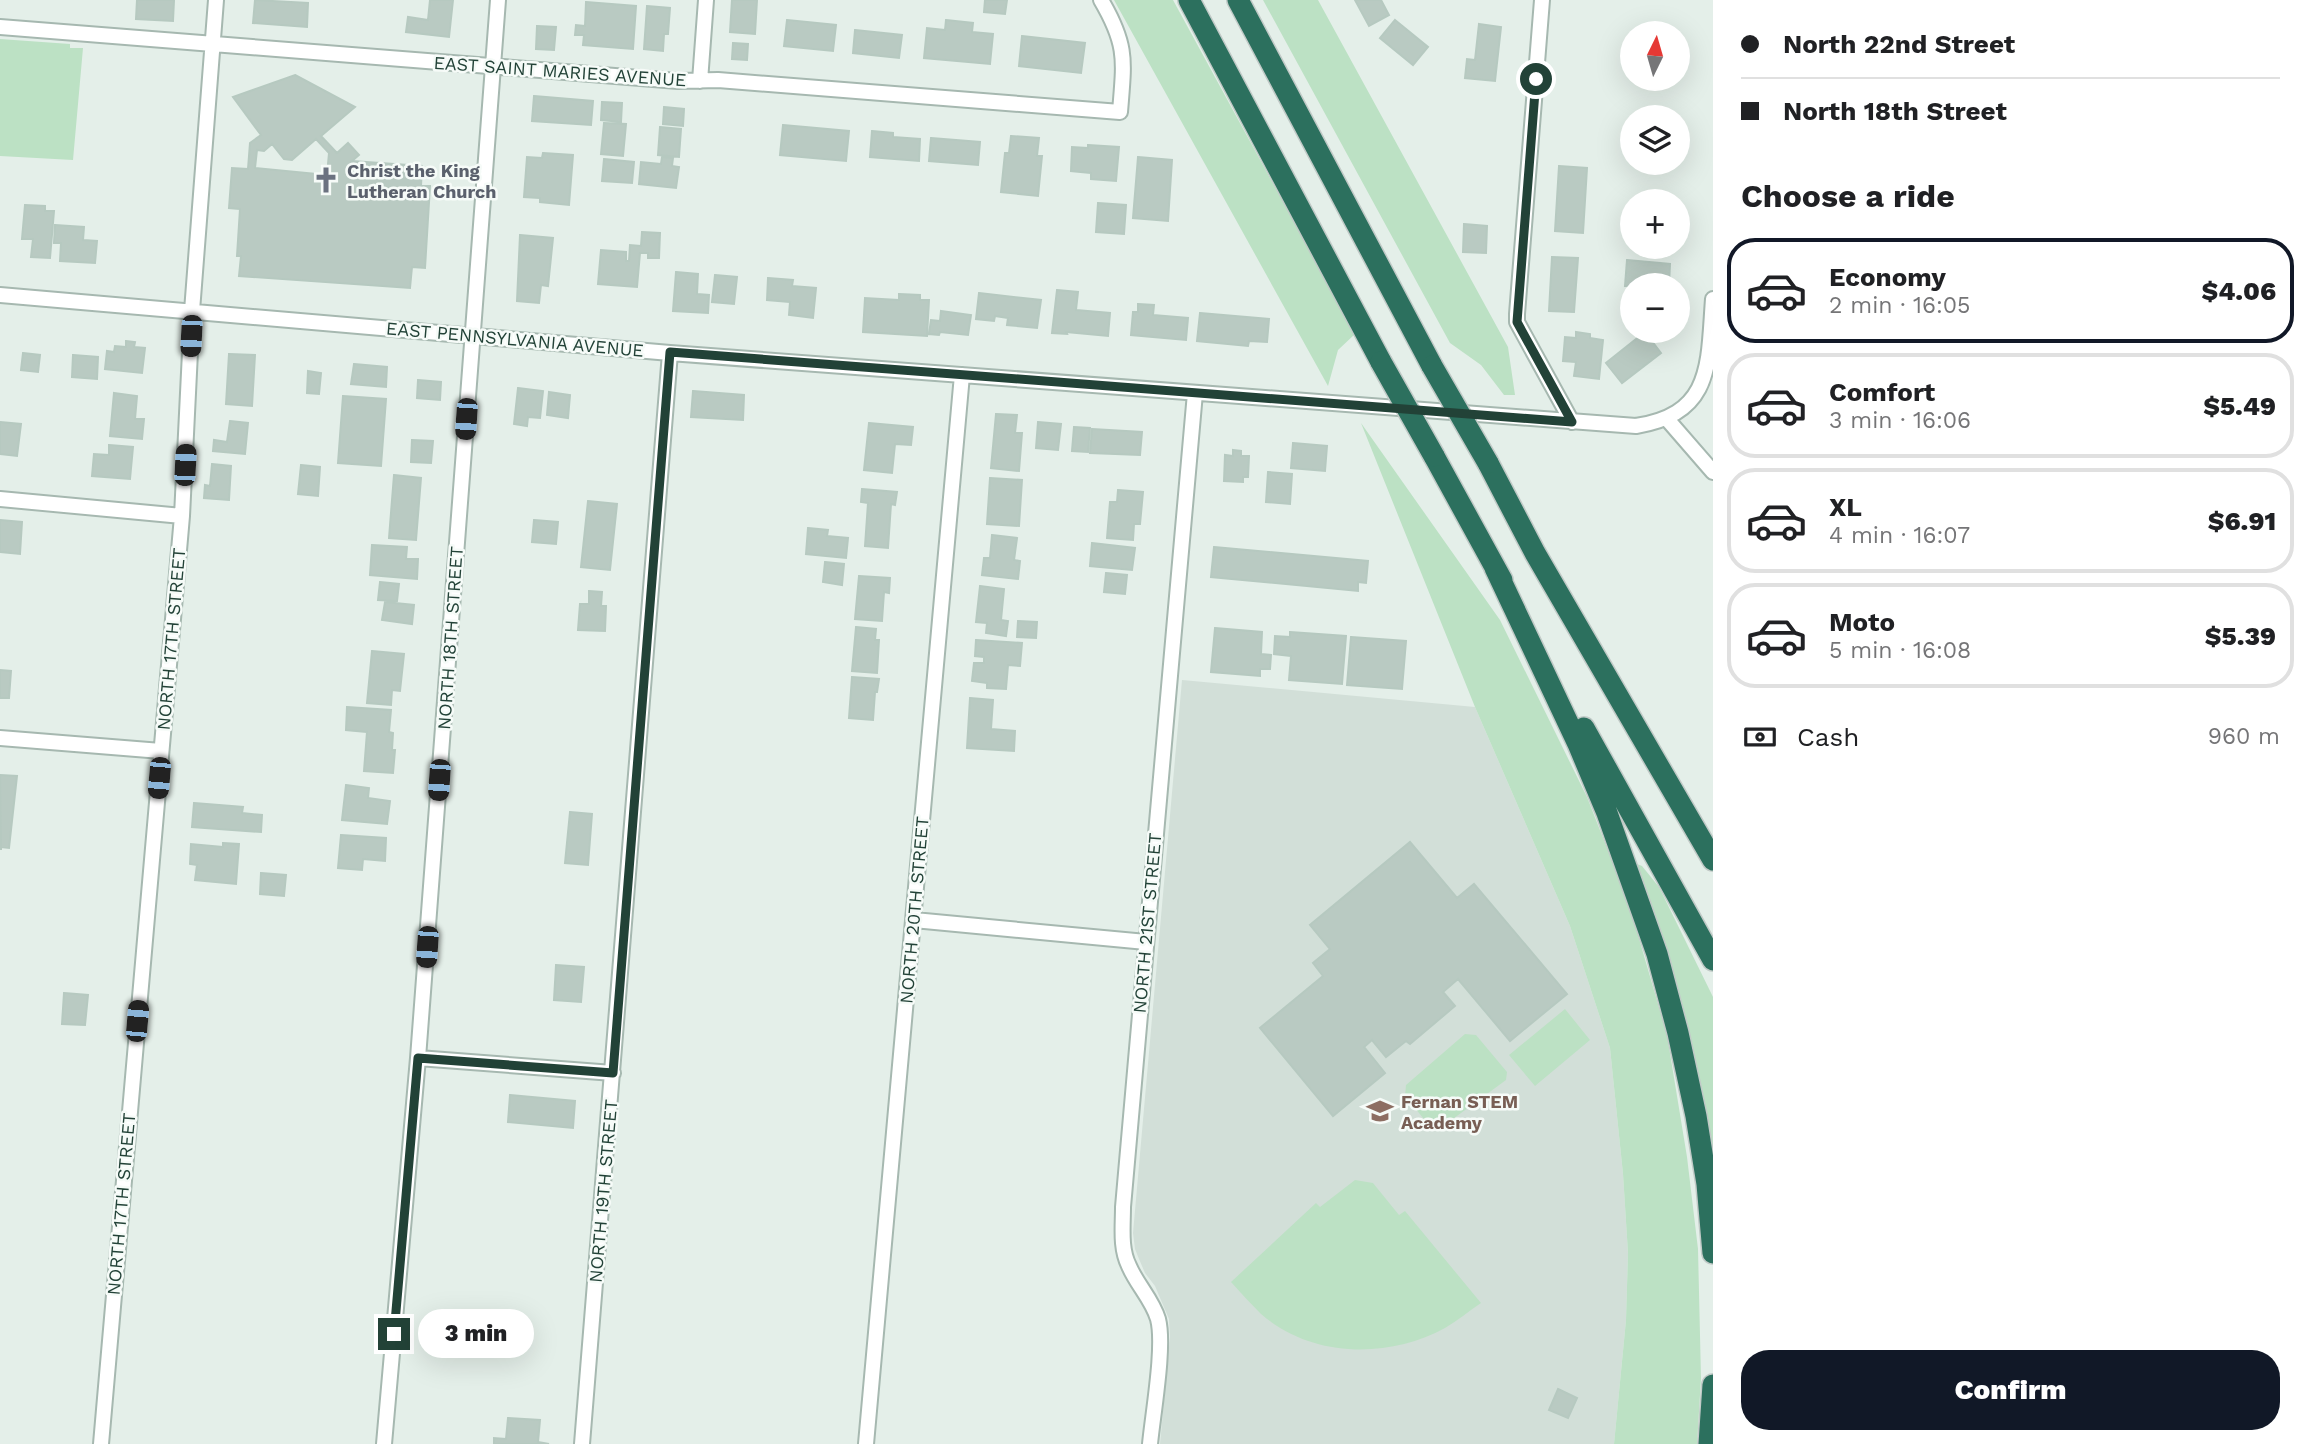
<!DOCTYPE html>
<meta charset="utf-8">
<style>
:root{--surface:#fff;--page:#f2f2f2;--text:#202124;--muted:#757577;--line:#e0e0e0;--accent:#111827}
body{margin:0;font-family:"Work Sans",sans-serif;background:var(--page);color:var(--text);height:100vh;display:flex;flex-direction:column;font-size:26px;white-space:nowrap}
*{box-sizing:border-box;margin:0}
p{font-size:23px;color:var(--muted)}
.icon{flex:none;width:38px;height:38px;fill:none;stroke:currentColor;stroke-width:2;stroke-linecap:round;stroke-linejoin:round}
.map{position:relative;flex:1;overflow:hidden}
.sheet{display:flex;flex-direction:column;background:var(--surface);width:595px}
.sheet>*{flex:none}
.top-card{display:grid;align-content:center;height:154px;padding:0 28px;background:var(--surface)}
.needle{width:46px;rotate:5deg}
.buttons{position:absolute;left:1620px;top:21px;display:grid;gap:14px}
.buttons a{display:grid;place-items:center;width:70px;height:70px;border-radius:50%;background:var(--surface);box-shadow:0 7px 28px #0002;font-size:35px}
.end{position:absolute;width:32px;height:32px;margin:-16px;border:9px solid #224237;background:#fff;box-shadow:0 0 0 4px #fff}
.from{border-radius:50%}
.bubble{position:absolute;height:49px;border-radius:24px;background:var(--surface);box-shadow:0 7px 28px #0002;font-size:23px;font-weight:800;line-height:49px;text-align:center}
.car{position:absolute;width:21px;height:42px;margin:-21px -10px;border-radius:9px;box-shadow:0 0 5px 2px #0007;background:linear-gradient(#222 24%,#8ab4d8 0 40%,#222 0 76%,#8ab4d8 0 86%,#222 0)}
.top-card b{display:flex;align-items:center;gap:24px;height:66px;font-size:26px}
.top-card b+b{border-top:2px solid var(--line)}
.top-card i{width:18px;height:18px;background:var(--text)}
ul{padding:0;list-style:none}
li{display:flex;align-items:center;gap:21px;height:105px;margin:0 14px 10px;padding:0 14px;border:4px solid var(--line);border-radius:28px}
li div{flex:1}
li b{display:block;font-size:26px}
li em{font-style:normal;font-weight:800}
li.on{border-color:var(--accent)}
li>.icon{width:63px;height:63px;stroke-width:1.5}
h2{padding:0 28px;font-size:32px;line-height:84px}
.pay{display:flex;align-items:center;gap:18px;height:77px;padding:0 28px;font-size:26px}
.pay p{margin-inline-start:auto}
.cta{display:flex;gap:14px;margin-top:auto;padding:14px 28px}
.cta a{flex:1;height:80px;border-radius:28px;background:var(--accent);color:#fff;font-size:28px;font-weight:800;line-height:80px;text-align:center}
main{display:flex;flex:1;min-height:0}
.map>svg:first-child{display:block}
</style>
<main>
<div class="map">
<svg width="1713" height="1444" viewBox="0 0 1713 1444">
<rect width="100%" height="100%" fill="#e4efe9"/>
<path fill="#d2dfd8" d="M 1182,680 L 1475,707 L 1570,926 L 1610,1048 L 1623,1174 L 1628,1253 L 1626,1320 L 1614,1444 L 1160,1444 L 1170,1337 L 1169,1319 L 1155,1286 L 1145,1273 L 1139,1259 L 1135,1249 L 1133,1233 Z"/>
<path fill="#bce1c4" d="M 1114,0 L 1173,0 L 1355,334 L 1338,350 L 1328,386 Z
M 1263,0 L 1318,0 L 1508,347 L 1515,395 L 1504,395 L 1481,365 L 1450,343 Z
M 0,39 L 70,44 L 70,48 L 83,48 L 73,160 L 0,156 Z
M 1361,423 L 1500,620 L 1587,797 L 1629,904 L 1667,1035 L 1687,1157 L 1698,1249 L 1701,1378 L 1697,1444 L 1614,1444 L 1626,1320 L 1628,1253 L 1623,1174 L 1610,1048 L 1570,926 L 1475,707 Z
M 1637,864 L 1642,866 L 1659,887 L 1713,997 L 1713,1160 C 1690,1062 1674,960 1635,868 Z
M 1565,1009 L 1590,1040 L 1535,1086 L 1509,1055 Z
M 1465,1034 L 1476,1035 L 1507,1072 L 1506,1080 L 1446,1124 L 1445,1131 L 1433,1130 L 1405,1096 L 1406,1085 Z
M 1355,1180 L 1373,1183 L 1399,1215 L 1405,1211 L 1481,1303 C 1469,1311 1457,1321 1445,1328 C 1388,1359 1312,1358 1261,1314 C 1251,1304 1241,1293 1231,1282 L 1316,1203 L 1320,1207 Z"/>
<path fill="#b9cac2" stroke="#b6c9c0" stroke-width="2" fill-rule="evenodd" d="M 137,0 L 174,0 L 173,21 L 136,19 Z
M 255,0 L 308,3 L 307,27 L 253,23 Z
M 430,0 L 453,0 L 449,37 L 406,32 L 408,17 L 428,20 Z
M 732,0 L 757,0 L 755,34 L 730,32 Z
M 985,0 L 1007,0 L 1005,14 L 984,12 Z
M 1355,0 L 1381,0 L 1389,15 L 1369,26 Z
M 586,2 L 636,6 L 633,49 L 583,45 L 584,35 L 575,35 L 576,25 L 585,26 Z
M 647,6 L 670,8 L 668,34 L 664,34 L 663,51 L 644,49 Z
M 787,20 L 836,25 L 833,51 L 784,46 Z
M 946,20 L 973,23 L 972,32 L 993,34 L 990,64 L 924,58 L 927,28 L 945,30 Z
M 1395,20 L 1428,47 L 1413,65 L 1380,38 Z
M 1479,24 L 1501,27 L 1495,81 L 1465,78 L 1467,59 L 1475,60 Z
M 537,26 L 556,27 L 554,50 L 536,49 Z
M 855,30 L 902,35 L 899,58 L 853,53 Z
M 1022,36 L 1085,43 L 1081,73 L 1019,66 Z
M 733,43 L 748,44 L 747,60 L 732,59 Z
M 295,75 L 355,107 L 321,136 L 337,153 L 348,143 L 359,155 L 352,161 L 422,166 L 421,186 L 430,186 L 425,268 L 412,267 L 410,288 L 239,276 L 241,256 L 237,256 L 240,209 L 229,208 L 232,168 L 248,169 L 250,143 L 261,135 L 233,97 ZM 316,139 L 329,153 L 327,175 L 255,168 L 257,150 L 264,151 L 272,144 L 284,159 L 292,160 Z
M 534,96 L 593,101 L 591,125 L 532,121 Z
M 602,102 L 622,103 L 621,122 L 601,120 Z
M 664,107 L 684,109 L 683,126 L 663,124 Z
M 604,123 L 626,124 L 623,156 L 601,154 Z
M 783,125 L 849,131 L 846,161 L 780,155 Z
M 660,127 L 681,129 L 679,157 L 658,155 Z
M 872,131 L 893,133 L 893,137 L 920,139 L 919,161 L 870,157 Z
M 1011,136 L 1039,138 L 1037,156 L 1042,156 L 1038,196 L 1001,192 L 1005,153 L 1009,153 Z
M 931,138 L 980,142 L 978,165 L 929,161 Z
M 1088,145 L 1119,147 L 1116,181 L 1091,179 L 1091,173 L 1071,171 L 1072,147 L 1088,148 Z
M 543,153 L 573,155 L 569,205 L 540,202 L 540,198 L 524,197 L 527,157 L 542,158 Z
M 662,157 L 673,158 L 672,166 L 679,167 L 676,188 L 639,184 L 641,162 L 661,164 Z
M 1138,157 L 1172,160 L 1168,221 L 1133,218 Z
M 604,159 L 634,162 L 632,183 L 602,181 Z
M 1559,166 L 1587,168 L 1583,233 L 1555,231 Z
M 1098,203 L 1126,205 L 1124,234 L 1096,232 Z
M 25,205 L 45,206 L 45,211 L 54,211 L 50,258 L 31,257 L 33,239 L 22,239 Z
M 1464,224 L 1487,226 L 1486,253 L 1463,252 Z
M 55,225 L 84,227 L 83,240 L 97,241 L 95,263 L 60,261 L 61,243 L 54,243 Z
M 642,232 L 660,233 L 659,258 L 648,258 L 648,253 L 640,253 L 637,287 L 598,284 L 601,250 L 626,252 L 626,261 L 629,261 L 630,245 L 641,246 Z
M 520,235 L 553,238 L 548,286 L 541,285 L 539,303 L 517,301 Z
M 1552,257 L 1578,258 L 1574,312 L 1549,311 Z
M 1627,260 L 1670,264 L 1669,285 L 1625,286 Z
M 676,272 L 698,274 L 697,294 L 709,295 L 708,313 L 673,311 Z
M 715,275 L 737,277 L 734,304 L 712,302 Z
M 768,278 L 793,280 L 792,286 L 816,288 L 813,318 L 789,315 L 790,302 L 767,300 Z
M 1057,290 L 1078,292 L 1076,310 L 1110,313 L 1108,336 L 1066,332 L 1067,334 L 1052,333 Z
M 979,293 L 1041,300 L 1037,328 L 1007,325 L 1008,318 L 995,316 L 994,321 L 976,319 Z
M 899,294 L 920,295 L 920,300 L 929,300 L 927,336 L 863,332 L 865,298 L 899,300 Z
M 1138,304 L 1154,305 L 1153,315 L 1188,318 L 1186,340 L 1131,335 L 1133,312 L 1138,312 Z
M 941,311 L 971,315 L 968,335 L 940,332 L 939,335 L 929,334 L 931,320 L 940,321 Z
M 1200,313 L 1269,319 L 1267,342 L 1249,341 L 1248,346 L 1197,341 Z
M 1576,332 L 1590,334 L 1590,338 L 1603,340 L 1599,379 L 1574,376 L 1576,362 L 1563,361 L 1565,337 L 1576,338 Z
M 1645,332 L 1661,353 L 1622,383 L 1606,363 Z
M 126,341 L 135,342 L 134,347 L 145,348 L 142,373 L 105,369 L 107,351 L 114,352 L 115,346 L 126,347 Z
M 23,353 L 40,355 L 38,372 L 21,370 Z
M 229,354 L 255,355 L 252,406 L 226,404 Z
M 73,355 L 98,357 L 97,379 L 72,377 Z
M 354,364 L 387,367 L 386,387 L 351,384 Z
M 308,371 L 321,373 L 319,394 L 307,393 Z
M 418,380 L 441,382 L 440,400 L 417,398 Z
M 518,388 L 543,391 L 540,418 L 528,417 L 527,426 L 514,424 Z
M 693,391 L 744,395 L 743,420 L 691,417 Z
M 549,392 L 570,395 L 568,418 L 547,415 Z
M 114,393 L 137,396 L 135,419 L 144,419 L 142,439 L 110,436 Z
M 343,396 L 386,399 L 381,466 L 338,463 Z
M 996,414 L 1017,415 L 1015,433 L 1022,433 L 1019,471 L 991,468 Z
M 230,421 L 248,423 L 245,454 L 213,451 L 214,440 L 227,442 Z
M 0,422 L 21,424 L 17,456 L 0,454 Z
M 1038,422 L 1061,424 L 1058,450 L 1036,448 Z
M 869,423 L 913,427 L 911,445 L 895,444 L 892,473 L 864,470 Z
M 1074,427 L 1090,428 L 1088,452 L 1072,451 Z
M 1092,429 L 1142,432 L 1140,455 L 1090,453 Z
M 412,440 L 433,441 L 431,463 L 411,462 Z
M 1293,443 L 1327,446 L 1325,471 L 1291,468 Z
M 109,445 L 133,447 L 130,479 L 92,476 L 94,454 L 109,455 Z
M 1233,450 L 1241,451 L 1241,456 L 1249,456 L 1248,477 L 1243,477 L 1243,482 L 1224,481 L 1225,455 L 1233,456 Z
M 212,464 L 231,466 L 229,500 L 204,498 L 205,485 L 210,486 Z
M 301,465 L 320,467 L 318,496 L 298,494 Z
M 1268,472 L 1292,474 L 1290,504 L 1266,502 Z
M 394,475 L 421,478 L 416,540 L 389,538 Z
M 990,478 L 1022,480 L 1019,526 L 987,524 Z
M 862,489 L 897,492 L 895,505 L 891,504 L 888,548 L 865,546 L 868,503 L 861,502 Z
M 1118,490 L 1143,492 L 1140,524 L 1134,524 L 1133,540 L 1107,538 L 1110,502 L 1117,502 Z
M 588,501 L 617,504 L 610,570 L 581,567 Z
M 0,520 L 22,522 L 20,554 L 0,552 Z
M 534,520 L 558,522 L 556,544 L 532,542 Z
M 808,528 L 828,530 L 827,536 L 848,538 L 846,558 L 806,554 Z
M 992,535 L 1017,538 L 1014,560 L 1020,561 L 1018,579 L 982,575 L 984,558 L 990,558 Z
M 1092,543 L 1135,548 L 1132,570 L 1090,566 Z
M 372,545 L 407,547 L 406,559 L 418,559 L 417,579 L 370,575 Z
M 1214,547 L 1368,561 L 1366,583 L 1358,582 L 1358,591 L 1211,577 Z
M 825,562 L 844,564 L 842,585 L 823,582 Z
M 1106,573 L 1127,575 L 1125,594 L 1104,592 Z
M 859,576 L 890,578 L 889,593 L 884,592 L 882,621 L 855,619 Z
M 380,582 L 399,584 L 397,601 L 378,600 Z
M 980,586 L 1004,589 L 1001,620 L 1008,621 L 1006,636 L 986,633 L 987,623 L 976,622 Z
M 589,591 L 602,592 L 601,606 L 606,606 L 605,631 L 578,630 L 580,604 L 589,604 Z
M 385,602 L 414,605 L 412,624 L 382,620 Z
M 1018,621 L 1037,622 L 1036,638 L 1017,637 Z
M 856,627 L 876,629 L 875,640 L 879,640 L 877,673 L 852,671 Z
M 1215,628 L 1262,632 L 1261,654 L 1271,655 L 1270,669 L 1260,669 L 1260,676 L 1211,672 Z
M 1290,632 L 1346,636 L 1342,684 L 1289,680 L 1291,656 L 1274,654 L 1275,636 L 1290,637 Z
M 1351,637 L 1406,641 L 1402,689 L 1347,685 Z
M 976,640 L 1022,643 L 1020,666 L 1008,665 L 1006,689 L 987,688 L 987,683 L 972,681 L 974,663 L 984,663 L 984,657 L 975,656 Z
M 372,651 L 404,654 L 400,691 L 392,690 L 391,705 L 367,703 Z
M 0,670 L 11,671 L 9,698 L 0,698 Z
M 852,677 L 879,679 L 877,692 L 875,692 L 873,720 L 849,718 Z
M 970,698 L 993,700 L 991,729 L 1015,731 L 1014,751 L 967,748 Z
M 347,707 L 391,710 L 389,732 L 393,733 L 392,750 L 395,750 L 393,773 L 364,771 L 367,732 L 346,730 Z
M 0,775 L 17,776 L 9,848 L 1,847 L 1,850 Z
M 346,785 L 369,788 L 368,798 L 390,801 L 387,824 L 342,820 Z
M 194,803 L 243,807 L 242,813 L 262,815 L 261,832 L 192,827 Z
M 570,812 L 592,814 L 588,865 L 565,863 Z
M 341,835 L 386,838 L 385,861 L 363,859 L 362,870 L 338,868 Z
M 1410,842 L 1457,898 L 1474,884 L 1567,994 L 1510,1041 L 1458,979 L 1443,992 L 1455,1006 L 1410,1044 L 1406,1041 L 1386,1057 L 1372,1040 L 1364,1047 L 1385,1073 L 1333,1116 L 1260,1028 L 1323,976 L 1313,963 L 1330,949 L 1310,925 Z
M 223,843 L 239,844 L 236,884 L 195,880 L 197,865 L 190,864 L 191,844 L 223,847 Z
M 261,873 L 286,875 L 284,896 L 260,894 Z
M 556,965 L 584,967 L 581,1002 L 554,1000 Z
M 64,993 L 88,995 L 85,1025 L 62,1024 Z
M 510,1095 L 575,1101 L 573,1128 L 508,1122 Z
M 1558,1389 L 1577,1398 L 1568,1418 L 1549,1410 Z
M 508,1418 L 540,1420 L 538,1442 L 549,1444 L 494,1444 L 494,1438 L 506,1439 Z"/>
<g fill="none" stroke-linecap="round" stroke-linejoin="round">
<g stroke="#a6b8b0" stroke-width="18">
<path id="minor" d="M 1542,0 L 1517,314 L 1517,322 L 1572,422
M 0,27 L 678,81 L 718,80 L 1120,112 C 1124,61 1128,46 1101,0
M 700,81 L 706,0
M 0,295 L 670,353 L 1636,426 C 1713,414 1708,364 1713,299
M 1667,419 L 1713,472
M 0,499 L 182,516
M 0,738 L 161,751
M 914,920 L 1146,942
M 418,1058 L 613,1073
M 101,1444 L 182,516 L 192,311 L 216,0
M 384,1444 L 418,1058 L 498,0
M 582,1444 L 670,353
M 866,1444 L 962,375
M 1150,1444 C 1153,1413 1165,1346 1158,1319 C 1152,1299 1137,1285 1129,1266 C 1120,1248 1123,1227 1123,1207 L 1195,393"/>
</g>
<g stroke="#c1cac7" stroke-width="24">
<path id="motorway" d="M 1189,0 L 1381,362
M 1238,0 L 1432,366
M 1434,456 L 1502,580
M 1488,463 L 1535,553 L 1713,860
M 1495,568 L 1578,744 L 1607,813 L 1657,954 L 1678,1033 L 1696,1116 L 1707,1184 L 1713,1253
M 1584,728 L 1713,960
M 1709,1444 L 1713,1385"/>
</g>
<use href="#minor" stroke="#fff" stroke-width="14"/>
<use href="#motorway" stroke="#2c705e" stroke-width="21"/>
<g stroke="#c1cac7" stroke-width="24" stroke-linecap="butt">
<path id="motorway-bridge" d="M 1381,362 L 1434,456
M 1432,366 L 1488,463"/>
</g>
<use href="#motorway-bridge" stroke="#2c705e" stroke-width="21"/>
</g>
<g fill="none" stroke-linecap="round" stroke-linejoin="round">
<path stroke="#224237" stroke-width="9" d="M 394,1334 L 418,1058 L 613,1073 L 670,352 L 1572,422 L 1517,322 L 1536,79"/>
</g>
<defs>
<g id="church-bare" transform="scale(2.1)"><path d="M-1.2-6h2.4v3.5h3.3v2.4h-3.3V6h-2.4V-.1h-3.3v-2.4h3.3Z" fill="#6b7280" stroke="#f6fbf8" stroke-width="2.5" paint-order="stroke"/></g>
<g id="school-bare" transform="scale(2.1)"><path d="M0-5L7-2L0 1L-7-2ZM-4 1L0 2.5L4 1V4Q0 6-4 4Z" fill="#8d6e63" stroke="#f6fbf8" stroke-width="2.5" paint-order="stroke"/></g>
</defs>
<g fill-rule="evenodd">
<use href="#church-bare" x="326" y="180"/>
<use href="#school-bare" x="1380" y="1111"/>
</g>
<g text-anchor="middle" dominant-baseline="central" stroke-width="5" stroke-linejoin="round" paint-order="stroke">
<g font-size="18" fill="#224237" stroke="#f6fbf8">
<text transform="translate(560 71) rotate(4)">EAST SAINT MARIES AVENUE</text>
<text transform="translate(515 339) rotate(5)">EAST PENNSYLVANIA AVENUE</text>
<text transform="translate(450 638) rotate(-86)">NORTH 18TH STREET</text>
<text transform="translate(171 639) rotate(-85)">NORTH 17TH STREET</text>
<text transform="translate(914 910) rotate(-85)">NORTH 20TH STREET</text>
<text transform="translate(1147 923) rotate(-85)">NORTH 21ST STREET</text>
<text transform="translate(603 1191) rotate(-85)">NORTH 19TH STREET</text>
<text transform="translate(121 1204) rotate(-85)">NORTH 17TH STREET</text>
</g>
<g font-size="18" font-weight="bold" fill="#5b616d" stroke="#f6fbf8" text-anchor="start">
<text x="347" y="170">Christ the King<tspan x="347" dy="21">Lutheran Church</tspan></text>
</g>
<g font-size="18" font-weight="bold" fill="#785e54" stroke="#f6fbf8" text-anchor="start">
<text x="1401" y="1101">Fernan STEM<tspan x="1401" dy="21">Academy</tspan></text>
</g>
</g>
</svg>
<div class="buttons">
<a><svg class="needle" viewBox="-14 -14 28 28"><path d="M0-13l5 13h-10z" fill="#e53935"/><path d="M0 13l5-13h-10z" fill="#757577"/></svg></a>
<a><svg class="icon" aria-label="layers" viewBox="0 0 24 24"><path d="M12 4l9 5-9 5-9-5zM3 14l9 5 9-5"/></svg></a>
<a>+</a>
<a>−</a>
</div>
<i class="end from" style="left:1536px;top:79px"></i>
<i class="end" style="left:394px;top:1334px"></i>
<div class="bubble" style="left:418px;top:1309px;width:116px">3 min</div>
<i class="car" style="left:191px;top:336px;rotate:183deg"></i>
<i class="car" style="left:466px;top:419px;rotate:184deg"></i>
<i class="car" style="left:185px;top:465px;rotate:3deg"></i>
<i class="car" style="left:159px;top:778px;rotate:185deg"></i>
<i class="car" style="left:439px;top:780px;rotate:184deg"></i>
<i class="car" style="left:427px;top:947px;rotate:184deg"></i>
<i class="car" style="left:137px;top:1021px;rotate:5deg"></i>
</div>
<section class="sheet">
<div class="top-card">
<b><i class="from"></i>North 22nd Street</b>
<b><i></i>North 18th Street</b>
</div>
<h2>Choose a ride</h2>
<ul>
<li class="on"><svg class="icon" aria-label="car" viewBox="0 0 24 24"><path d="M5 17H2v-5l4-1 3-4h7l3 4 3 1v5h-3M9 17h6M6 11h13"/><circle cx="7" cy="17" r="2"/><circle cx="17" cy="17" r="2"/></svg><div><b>Economy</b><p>2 min · 16:05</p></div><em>$4.06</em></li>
<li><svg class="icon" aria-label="car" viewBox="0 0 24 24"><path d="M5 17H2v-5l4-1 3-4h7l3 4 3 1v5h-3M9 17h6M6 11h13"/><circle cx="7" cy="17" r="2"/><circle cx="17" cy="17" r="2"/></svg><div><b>Comfort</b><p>3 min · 16:06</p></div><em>$5.49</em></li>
<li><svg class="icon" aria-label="car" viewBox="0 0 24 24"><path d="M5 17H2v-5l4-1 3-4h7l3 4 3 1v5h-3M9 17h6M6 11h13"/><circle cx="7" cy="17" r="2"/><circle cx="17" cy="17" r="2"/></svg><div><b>XL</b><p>4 min · 16:07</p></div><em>$6.91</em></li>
<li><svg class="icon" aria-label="car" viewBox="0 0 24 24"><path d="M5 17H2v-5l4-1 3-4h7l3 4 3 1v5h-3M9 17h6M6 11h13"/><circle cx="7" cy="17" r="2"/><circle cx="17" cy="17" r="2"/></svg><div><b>Moto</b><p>5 min · 16:08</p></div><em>$5.39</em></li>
</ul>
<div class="pay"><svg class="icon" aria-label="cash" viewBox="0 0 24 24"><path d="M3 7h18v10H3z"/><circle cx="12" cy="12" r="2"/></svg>Cash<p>960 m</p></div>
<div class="cta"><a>Confirm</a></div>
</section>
</main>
